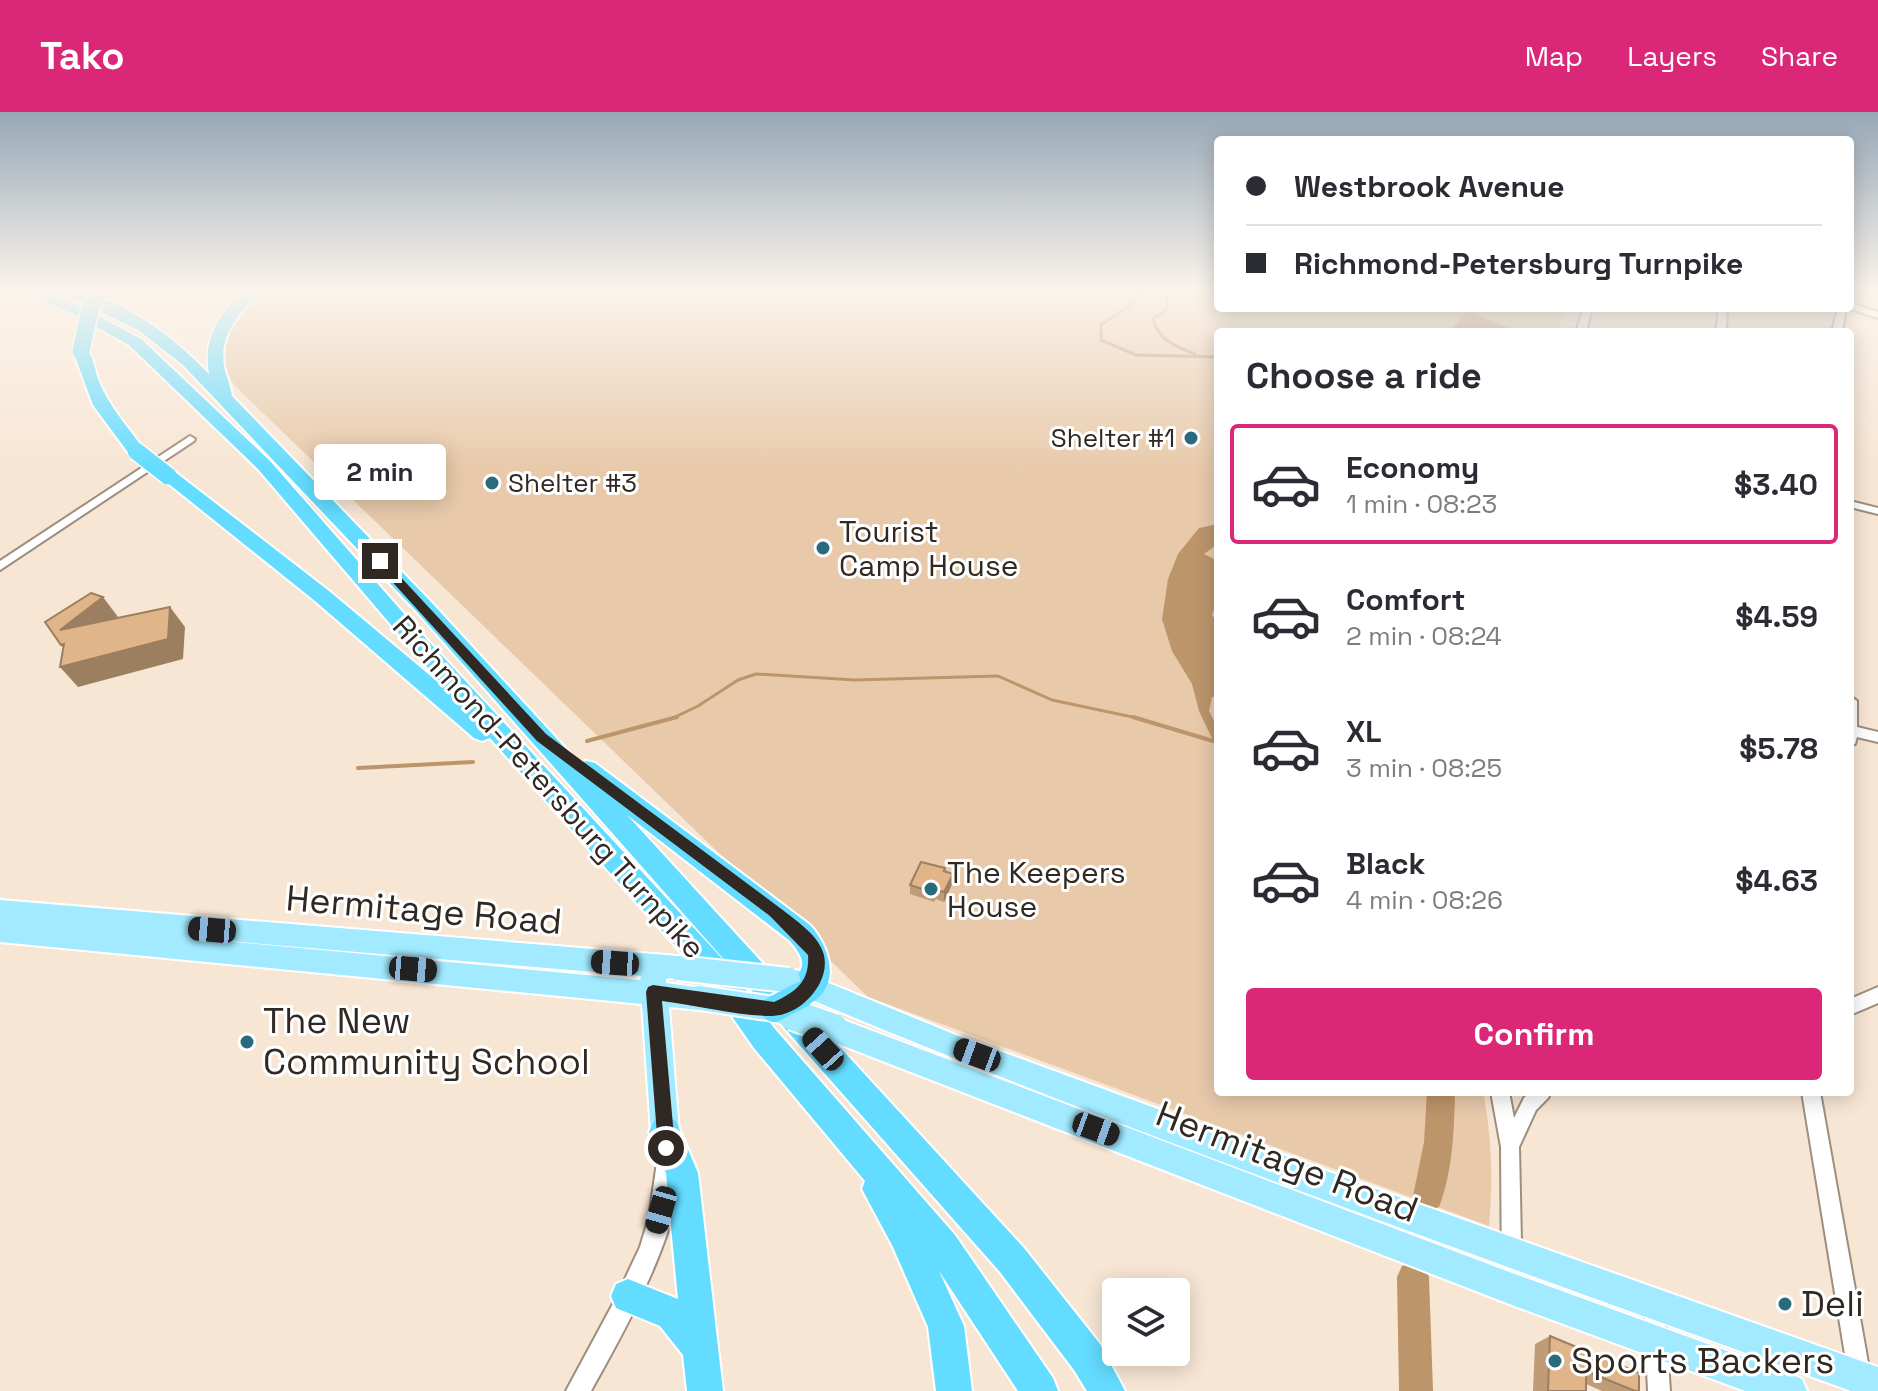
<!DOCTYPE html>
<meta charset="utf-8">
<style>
:root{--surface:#fff;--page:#f7f7f7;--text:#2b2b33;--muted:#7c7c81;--line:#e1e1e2;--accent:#db2777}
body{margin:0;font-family:"Space Grotesk",sans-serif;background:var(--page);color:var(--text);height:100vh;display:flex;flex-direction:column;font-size:30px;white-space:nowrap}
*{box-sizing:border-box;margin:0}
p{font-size:26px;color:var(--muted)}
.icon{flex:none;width:44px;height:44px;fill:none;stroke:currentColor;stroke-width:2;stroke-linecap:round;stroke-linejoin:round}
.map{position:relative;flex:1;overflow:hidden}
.side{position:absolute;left:1214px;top:216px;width:640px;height:768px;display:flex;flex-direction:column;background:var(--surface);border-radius:8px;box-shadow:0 4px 20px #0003}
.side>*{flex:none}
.banner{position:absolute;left:1214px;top:24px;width:640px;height:176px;border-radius:8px;box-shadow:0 4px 20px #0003;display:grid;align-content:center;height:176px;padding:0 32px;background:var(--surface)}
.tools{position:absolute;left:1102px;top:1166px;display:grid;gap:16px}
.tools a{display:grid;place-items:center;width:88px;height:88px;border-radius:8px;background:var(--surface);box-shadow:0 4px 20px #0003;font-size:40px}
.end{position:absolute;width:36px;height:36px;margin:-18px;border:10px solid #302923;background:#fff;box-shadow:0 0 0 4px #fff}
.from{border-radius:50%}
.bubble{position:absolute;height:56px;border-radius:8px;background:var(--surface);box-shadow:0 4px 20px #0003;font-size:26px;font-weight:700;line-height:56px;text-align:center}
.car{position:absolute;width:24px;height:48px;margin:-24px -12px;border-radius:10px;box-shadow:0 0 6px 2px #0007;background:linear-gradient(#222 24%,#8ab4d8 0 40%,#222 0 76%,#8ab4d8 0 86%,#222 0)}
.banner b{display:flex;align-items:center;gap:28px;height:76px;font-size:30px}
.banner b+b{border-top:2px solid var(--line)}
.banner i{width:20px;height:20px;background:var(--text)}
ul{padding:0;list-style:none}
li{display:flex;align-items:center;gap:24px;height:120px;margin:0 16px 12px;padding:0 16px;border:4px solid transparent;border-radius:8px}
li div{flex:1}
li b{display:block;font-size:30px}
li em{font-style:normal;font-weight:700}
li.active{border-color:var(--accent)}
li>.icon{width:72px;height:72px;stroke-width:1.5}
h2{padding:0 32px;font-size:36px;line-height:96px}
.action{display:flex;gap:16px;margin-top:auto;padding:16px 32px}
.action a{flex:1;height:92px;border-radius:8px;background:var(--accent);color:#fff;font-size:32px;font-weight:700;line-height:92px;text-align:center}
header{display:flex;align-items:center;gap:48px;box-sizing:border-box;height:112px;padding:0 40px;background:var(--accent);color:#fff}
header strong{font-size:38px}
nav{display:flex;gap:44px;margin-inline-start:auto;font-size:28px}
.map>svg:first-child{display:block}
</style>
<header>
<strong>Tako</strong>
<nav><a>Map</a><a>Layers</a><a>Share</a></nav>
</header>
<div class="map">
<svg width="1878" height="1279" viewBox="0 0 1878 1279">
<rect width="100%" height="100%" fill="#f7e6d4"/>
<path fill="#e8caab" d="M 260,178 L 1218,178 L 1218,196 L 1566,196 L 1558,220 L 1218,220 L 1218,980 L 1483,980 C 1492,1025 1493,1068 1489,1114 L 868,885 L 235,274 C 210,238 232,204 260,178 Z"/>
<path fill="#bd956b" d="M 1467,199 L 1508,216 L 1510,220 L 1450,220 Z
M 1218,412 L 1218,432 L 1204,442 L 1218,449 L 1218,487 L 1212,503 L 1218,512 L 1218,585 L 1212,585 L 1209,599 L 1218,617 L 1218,639 L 1199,599 L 1192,572 L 1172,539 L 1162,507 L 1168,467 L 1178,442 L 1199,416 Z"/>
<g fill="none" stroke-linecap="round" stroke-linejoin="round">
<path stroke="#bd956b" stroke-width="3" d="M 1142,178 L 1131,193 L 1101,213 L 1101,228 L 1136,243 L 1218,245
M 1164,178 L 1168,184 L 1166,198 L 1153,207 C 1159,229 1175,234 1195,242
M 671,607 L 698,594 L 738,568 L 756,562 L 855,568 L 998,564 L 1052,588 L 1142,607"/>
<path stroke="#bd956b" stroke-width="4" d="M 1133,605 L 1213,629
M 587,629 L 677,605
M 358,656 L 473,650"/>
<path fill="#bd956b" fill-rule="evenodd" d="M 1427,980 L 1455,980 C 1454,1018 1453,1059 1439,1095 L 1428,1099 L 1417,1095 L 1413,1084 L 1424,1030 Z
M 1413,1149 L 1424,1154 L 1429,1165 L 1433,1279 L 1399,1279 L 1397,1165 L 1402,1154 Z"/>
<g stroke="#9e8e7e" stroke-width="4">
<path id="minor" d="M 1850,191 L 1878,200 L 1878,206 L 1847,196 L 1850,196 Z
M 1584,196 L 1592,196 L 1586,220 L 1576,220 Z
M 1719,196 L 1727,196 L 1726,220 L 1716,220 Z
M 1838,196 L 1846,196 L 1842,220 L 1832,220 Z
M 190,324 L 195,327 L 194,329 L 0,458 L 0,449 Z
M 1850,389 L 1878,396 L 1878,402 L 1850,395 Z
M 1850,584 L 1857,589 L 1857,615 L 1878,620 L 1878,630 L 1857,625 L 1855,632 L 1850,633 Z
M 1878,875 L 1878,891 L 1850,903 L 1850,887 Z
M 1491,980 L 1509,980 L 1514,1006 L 1524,986 L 1529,980 L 1551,980 L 1548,986 L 1536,998 L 1519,1035 L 1522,1177 L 1519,1184 L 1512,1187 L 1505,1184 L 1502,1177 L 1501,1035 Z
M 1802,980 L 1820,980 L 1873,1279 L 1851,1279 Z
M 1654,1183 L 1661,1186 L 1664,1193 L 1670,1279 L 1648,1279 L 1644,1193 L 1647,1186 Z"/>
</g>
<g stroke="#9e8e7e" stroke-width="4">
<path id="tertiary" d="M 667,1034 L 675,1037 C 698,1093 619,1228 591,1279 L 566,1279 L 615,1188 L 640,1135 L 649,1105 L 659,1037 Z"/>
</g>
<g stroke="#fff" stroke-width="4">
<path id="primary" d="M 0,788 L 678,844 L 687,848 L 691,856 L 687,864 L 666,867 L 666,871 L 709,877 L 713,886 L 709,895 L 700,898 L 669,895 L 679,1020 L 675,1030 L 665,1034 L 655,1030 L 651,1020 L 642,892 L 0,830 ZM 181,825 L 641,864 L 640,868 Z
M 797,858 L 956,923 L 1365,1073 L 1878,1255 L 1878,1279 L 1851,1279 C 1495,1150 1137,1025 788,878 L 784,870 L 788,862 Z
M 833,904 L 1512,1161 L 1790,1262 L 1802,1267 L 1807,1279 L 1745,1279 L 1512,1193 L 823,926 L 819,917 L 823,908 Z"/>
</g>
<g stroke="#fff" stroke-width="4">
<path id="motorway" d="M 17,178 L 37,178 L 79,194 L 141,227 L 270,349 L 420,520 L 730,855 L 774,916 L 955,1123 L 1053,1266 L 1058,1279 L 1018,1279 L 939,1159 L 964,1214 L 972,1279 L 936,1279 L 928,1215 L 893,1135 L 862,1077 L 865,1069 L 754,936 L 710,873 L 490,626 L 482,629 L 474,626 L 315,489 L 159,364 L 161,360 L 175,360 L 329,479 L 445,576 L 258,357 L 129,233 L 69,200 Z
M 56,178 C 113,178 171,222 209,262 C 203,226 219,202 244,178 L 259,178 C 241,203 219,219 224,254 C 226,264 231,275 232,284 L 431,490 L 579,651 L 586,649 L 595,651 L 810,813 C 832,837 843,880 803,895 L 1024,1136 L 1100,1232 L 1125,1279 L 1087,1279 L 1074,1258 L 1000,1160 L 417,500 L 183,253 L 138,218 ZM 627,703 L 790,829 C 811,854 801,856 788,879 Z
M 81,234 C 93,238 94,256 98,267 C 109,295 128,315 145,339 L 142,343 L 130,343 L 93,293 L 73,239 Z
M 665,1004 L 676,1009 L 698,1061 L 723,1279 L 687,1279 L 683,1243 L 660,1214 L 616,1196 L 611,1184 L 616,1172 L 628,1167 L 678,1187 L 666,1061 L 649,1020 L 654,1009 Z"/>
</g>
<use href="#minor" fill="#fff" fill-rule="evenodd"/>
<use href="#tertiary" fill="#fff" fill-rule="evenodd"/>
<use href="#primary" fill="#a2eaff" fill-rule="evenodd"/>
<use href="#motorway" fill="#64dcff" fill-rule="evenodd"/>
<g stroke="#fff" stroke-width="28" stroke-linecap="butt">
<path id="primary-bridge-far1" d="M 678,856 L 788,868
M 700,886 L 774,897 L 799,905"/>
</g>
<g stroke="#fff" stroke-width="34" stroke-linecap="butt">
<path id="primary-bridge" d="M 793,903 L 833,917"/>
</g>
<g stroke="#fff" stroke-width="20" stroke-linecap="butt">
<path id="motorway-bridge-far1" d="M 81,239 L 90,198 L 100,178
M 136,339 L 168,364"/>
</g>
<g stroke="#fff" stroke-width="30" stroke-linecap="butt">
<path id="motorway-bridge" d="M 774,897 L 801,883"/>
</g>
<use href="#primary-bridge-far1" stroke="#a2eaff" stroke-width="24"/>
<use href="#primary-bridge" stroke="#a2eaff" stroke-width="30"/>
<use href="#motorway-bridge-far1" stroke="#64dcff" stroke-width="17"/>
<use href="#motorway-bridge" stroke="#64dcff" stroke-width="26"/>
</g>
<path fill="#c09c76" d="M 945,760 L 952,772 L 944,790 L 936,787 L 934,790 L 910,782 L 910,773 Z
M 1550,1224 L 1639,1279 L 1602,1279 L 1586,1272 L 1586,1279 L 1533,1279 L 1535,1232 Z"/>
<path fill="#9c7f60" d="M 103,485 L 118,505 L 77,538 L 60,518 Z
M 170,495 L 185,515 L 183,547 L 78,575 L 60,555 L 77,551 L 61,533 Z
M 953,762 L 952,772 L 944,790 L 944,780 Z"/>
<path fill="#dfb589" stroke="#9c7f60" stroke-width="2" d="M 91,481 L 103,485 L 60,518 L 170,495 L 168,527 L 60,555 L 64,532 L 61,533 L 45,510 Z
M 921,750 L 945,756 L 944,759 L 953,762 L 944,780 L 936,778 L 934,781 L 910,773 Z
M 1550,1224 L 1639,1261 L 1639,1279 L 1635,1279 L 1586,1259 L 1586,1279 L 1548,1279 Z"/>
<linearGradient id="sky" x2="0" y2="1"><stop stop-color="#97a8b6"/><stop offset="0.5" stop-color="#fbf4ec"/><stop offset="1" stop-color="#fbf4ec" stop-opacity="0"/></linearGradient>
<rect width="1878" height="357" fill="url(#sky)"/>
<path fill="#302923" d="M 376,447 L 384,447 L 546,622 L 780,796 C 794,807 817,822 823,840 C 833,869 801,904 772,904 C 738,904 696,893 662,889 L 675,1036 L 672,1042 L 666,1045 L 660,1042 L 658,1036 L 646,880 L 648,875 L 653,873 L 774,890 C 796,880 810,869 808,843 L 770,804 L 537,629 L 376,452 Z"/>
<g fill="#296b7d" stroke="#fff" stroke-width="3">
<circle cx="1191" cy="326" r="8"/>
<circle cx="492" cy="371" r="8"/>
<circle cx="823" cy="436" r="8"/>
<circle cx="931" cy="777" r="8"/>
<circle cx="247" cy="930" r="8"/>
<circle cx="1785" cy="1192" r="8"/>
<circle cx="1555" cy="1249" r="8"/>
</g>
<g text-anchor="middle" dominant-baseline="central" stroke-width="6" stroke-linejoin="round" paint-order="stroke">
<g font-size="26" fill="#302923" stroke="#fff" text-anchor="end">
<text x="1175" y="326">Shelter #1</text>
<text x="508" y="371" text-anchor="start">Shelter #3</text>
</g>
<g font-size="30" fill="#302923" stroke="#fff" text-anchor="start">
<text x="839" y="419">Tourist<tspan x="839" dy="34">Camp House</tspan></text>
<text x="947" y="760">The Keepers<tspan x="947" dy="34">House</tspan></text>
</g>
<g font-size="30" fill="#302923" stroke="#fff">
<text transform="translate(549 675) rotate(48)">Richmond-Petersburg Turnpike</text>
</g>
<g font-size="36" fill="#302923" stroke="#fff">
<text transform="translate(424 798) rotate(5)">Hermitage Road</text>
<text transform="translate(1287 1050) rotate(21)">Hermitage Road</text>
</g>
<g font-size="36" fill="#302923" stroke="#fff" text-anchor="start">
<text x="263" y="909">The New<tspan x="263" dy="41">Community School</tspan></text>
<text x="1801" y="1192">Deli</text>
<text x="1571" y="1249">Sports Backers</text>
</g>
</g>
</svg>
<div class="tools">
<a><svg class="icon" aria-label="layers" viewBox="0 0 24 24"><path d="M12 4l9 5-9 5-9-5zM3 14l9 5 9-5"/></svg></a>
</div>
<i class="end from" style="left:666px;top:1036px"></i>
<i class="end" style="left:380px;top:449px"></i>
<div class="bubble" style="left:314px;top:332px;width:132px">2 min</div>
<i class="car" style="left:212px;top:818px;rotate:275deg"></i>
<i class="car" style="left:615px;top:851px;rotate:274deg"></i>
<i class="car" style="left:413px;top:857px;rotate:95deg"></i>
<i class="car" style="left:823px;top:937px;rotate:318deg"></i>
<i class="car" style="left:977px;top:943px;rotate:290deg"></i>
<i class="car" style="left:1096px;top:1017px;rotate:110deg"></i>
<i class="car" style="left:661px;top:1098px;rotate:196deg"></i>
<div class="banner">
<b><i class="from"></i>Westbrook Avenue</b>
<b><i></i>Richmond-Petersburg Turnpike</b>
</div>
<section class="side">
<h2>Choose a ride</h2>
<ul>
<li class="active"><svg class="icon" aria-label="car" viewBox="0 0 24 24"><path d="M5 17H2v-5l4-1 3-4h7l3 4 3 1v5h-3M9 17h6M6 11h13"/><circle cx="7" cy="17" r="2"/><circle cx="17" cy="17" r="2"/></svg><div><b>Economy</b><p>1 min · 08:23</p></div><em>$3.40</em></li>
<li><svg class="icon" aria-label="car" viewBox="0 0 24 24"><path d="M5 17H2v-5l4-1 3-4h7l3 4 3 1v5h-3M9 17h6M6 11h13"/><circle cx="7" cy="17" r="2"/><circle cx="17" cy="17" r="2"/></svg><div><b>Comfort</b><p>2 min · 08:24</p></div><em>$4.59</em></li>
<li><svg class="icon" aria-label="car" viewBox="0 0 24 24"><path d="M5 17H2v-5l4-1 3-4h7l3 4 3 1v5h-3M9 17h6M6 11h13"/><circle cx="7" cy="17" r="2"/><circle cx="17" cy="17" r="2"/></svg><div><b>XL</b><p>3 min · 08:25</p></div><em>$5.78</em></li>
<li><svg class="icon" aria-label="car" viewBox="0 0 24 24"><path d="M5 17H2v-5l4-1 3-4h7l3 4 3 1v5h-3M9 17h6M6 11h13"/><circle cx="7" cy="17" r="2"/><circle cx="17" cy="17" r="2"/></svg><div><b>Black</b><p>4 min · 08:26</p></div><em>$4.63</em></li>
</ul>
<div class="action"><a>Confirm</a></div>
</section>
</div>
